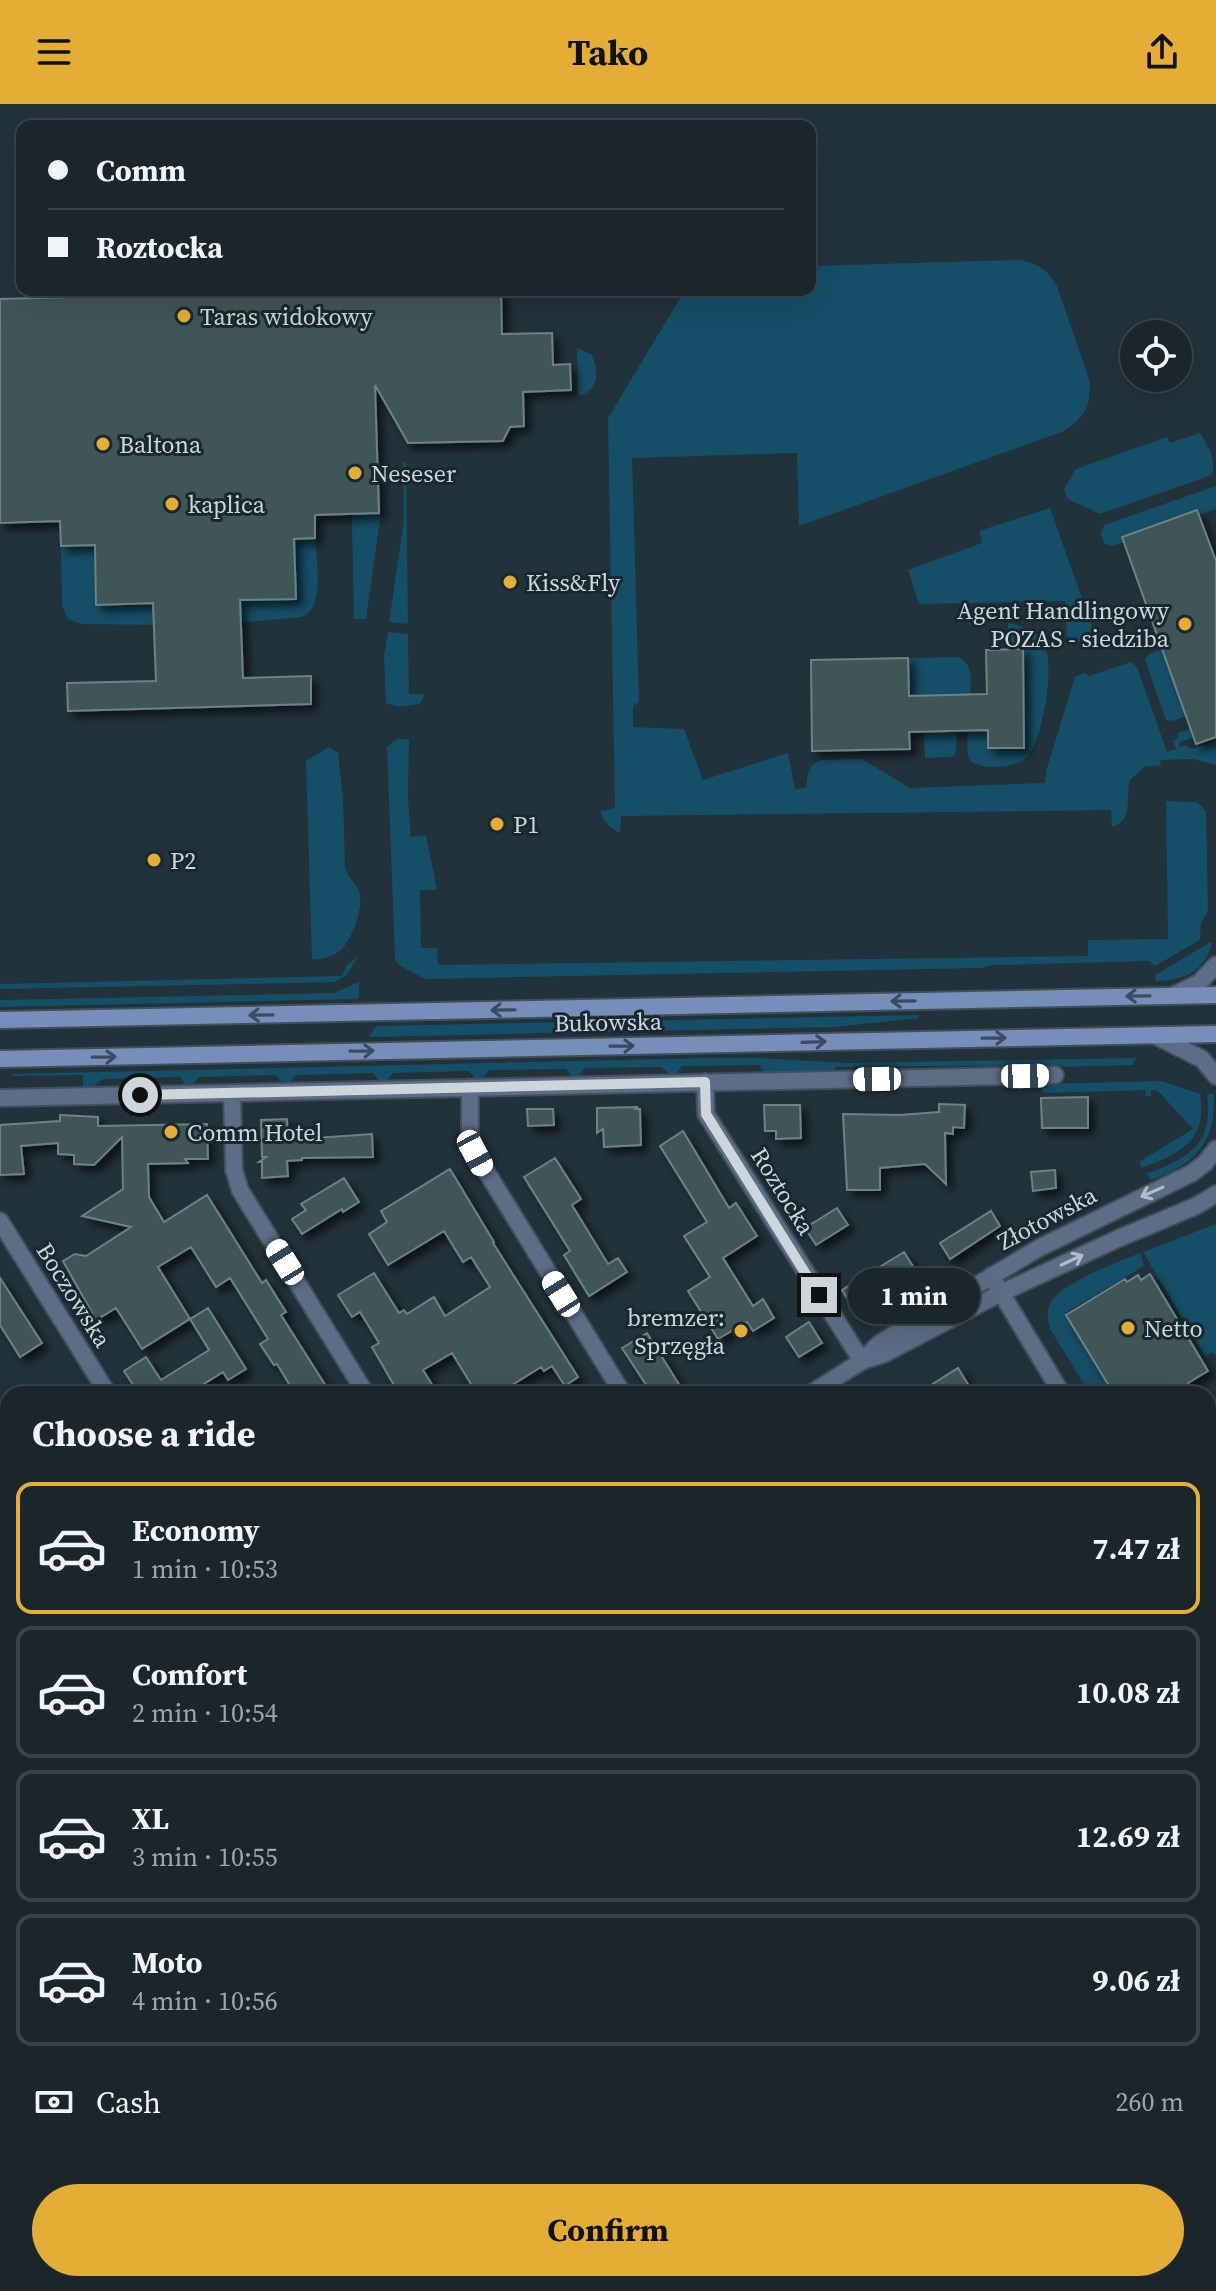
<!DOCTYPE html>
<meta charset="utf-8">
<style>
:root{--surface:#1a262c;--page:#273238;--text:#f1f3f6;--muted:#9fa5a9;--line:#384348;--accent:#e4ad35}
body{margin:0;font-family:"Source Serif 4",serif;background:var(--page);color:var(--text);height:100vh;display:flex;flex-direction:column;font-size:30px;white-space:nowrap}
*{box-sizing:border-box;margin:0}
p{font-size:26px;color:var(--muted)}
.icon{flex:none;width:44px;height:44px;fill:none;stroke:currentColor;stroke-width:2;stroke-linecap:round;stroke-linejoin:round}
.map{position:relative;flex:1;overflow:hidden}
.drawer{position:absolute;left:0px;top:1282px;width:1216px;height:906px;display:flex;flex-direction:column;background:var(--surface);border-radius:24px 24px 0 0;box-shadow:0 8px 32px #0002,0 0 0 2px var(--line)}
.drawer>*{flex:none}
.guide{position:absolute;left:16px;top:16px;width:800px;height:176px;border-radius:16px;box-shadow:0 8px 32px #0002,0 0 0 2px var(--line);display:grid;align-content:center;height:176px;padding:0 32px;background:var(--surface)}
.controls{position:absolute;left:1120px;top:216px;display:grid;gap:16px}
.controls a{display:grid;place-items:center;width:72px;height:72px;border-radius:50%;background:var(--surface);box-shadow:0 8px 32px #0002,0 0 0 2px var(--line);font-size:40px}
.end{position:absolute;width:36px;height:36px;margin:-18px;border:10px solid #ccd6db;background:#111;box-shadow:0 0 0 4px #111}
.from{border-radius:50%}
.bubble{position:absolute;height:56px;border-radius:28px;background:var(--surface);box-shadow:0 8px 32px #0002,0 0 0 2px var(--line);font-size:26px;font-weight:700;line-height:56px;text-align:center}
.car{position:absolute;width:24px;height:48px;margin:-24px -12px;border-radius:10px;box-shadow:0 0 6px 2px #0007;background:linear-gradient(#fff 24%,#345 0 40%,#fff 0 76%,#345 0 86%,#fff 0)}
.guide b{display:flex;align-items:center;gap:28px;height:76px;font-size:30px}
.guide b+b{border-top:2px solid var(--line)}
.guide i{width:20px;height:20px;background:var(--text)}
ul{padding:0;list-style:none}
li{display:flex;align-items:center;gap:24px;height:132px;margin:0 16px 12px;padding:0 16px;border:4px solid var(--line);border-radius:16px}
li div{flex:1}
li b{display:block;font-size:30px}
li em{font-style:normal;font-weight:700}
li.on{border-color:var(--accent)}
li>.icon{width:72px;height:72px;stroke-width:1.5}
h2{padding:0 32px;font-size:36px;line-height:96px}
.pay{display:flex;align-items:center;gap:20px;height:88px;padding:0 32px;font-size:30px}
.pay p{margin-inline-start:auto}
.primary-button{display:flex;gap:16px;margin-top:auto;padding:16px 32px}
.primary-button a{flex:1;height:92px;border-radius:48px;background:var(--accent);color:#111;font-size:32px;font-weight:700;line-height:92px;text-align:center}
header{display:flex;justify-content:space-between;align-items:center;height:104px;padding:0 32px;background:var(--accent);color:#111;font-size:36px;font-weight:700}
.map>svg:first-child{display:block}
</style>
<header><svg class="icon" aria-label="menu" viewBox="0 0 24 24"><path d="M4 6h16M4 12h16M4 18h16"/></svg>Tako<svg class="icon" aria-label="share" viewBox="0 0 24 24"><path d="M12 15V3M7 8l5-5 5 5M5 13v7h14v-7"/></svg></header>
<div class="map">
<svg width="1216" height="2187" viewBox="0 0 1216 2187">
<defs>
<filter id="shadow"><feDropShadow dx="6" dy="6" stdDeviation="4" flood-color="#0009"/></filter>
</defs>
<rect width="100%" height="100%" fill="#22323b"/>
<path fill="#154e67" d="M 1020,156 C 1038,160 1047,165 1057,182 L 1089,275 C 1092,300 1085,314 1064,327 L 799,422 L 797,349 L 632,354 L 639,598 L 633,602 L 633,623 L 684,625 L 703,676 L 788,649 L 795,685 L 806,684 L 808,669 L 812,661 L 820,656 L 862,655 L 910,684 L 1045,679 L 1046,667 L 1075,573 L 1084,569 L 1089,572 L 1131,558 L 1137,563 L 1167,648 L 1176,645 L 1173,636 L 1177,635 L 1178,629 L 1191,625 L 1194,633 L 1179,639 L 1180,643 L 1185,641 L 1193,645 L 1216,636 L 1216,661 L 1193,655 L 1161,656 L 1160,661 L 1144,663 L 1130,676 C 1125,694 1134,717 1112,723 L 1111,706 L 621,712 L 620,729 C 610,724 603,718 601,707 L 615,704 L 608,314 L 685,186 L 810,186 L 810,162 Z
M 577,244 L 592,251 C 600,267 598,288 578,292 Z
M 1200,329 C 1209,345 1216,353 1212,371 L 1100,410 L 1068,395 L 1064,385 L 1076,365 L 1167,333 L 1170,339 Z
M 403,358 L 406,358 L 408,520 L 389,518 L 404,416 Z
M 380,364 L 381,408 L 366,515 L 354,515 L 351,365 Z
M 1216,382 L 1216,405 L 1199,411 L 1197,406 L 1123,433 L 1124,438 L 1112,442 L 1104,439 L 1101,430 L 1104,421 Z
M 1050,404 L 1096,534 L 1074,538 L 1067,534 L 1065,497 L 919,500 L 908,466 L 982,439 L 979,427 Z
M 315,433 C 316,455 326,505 301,513 L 225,520 L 232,497 L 295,495 L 291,435 Z
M 61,440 L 98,441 L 95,450 L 97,500 L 160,499 L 169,521 L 81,520 L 68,515 L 62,501 Z
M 1008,519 C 1020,522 1033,525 1041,534 C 1058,553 1043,634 1028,652 C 1019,664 981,667 971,657 C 965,650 968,635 968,627 L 988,626 L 989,644 L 1024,643 L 1023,546 L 1008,545 Z
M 388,528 L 408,530 L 409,590 L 425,590 L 420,600 L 399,603 L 386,599 L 384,552 Z
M 1162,545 L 1186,612 L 1171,617 L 1166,616 L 1145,556 L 1149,550 Z
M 957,553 C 974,559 970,575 971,590 L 909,592 L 908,554 Z
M 957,627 L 956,647 L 953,653 L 925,654 L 924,628 Z
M 397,635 L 409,635 L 408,695 L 411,733 L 426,731 L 437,786 L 420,786 L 421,844 L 437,844 L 438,861 L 1088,852 L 1088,836 L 1168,835 L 1166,697 L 1197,698 L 1206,707 L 1208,806 L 1201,819 L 1200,836 L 1155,862 L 1149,857 L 994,861 L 980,864 L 425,875 L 399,861 L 395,855 L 387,643 Z
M 329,643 L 338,649 L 343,695 L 345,763 C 347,774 358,780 360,791 C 362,807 353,833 342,845 C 334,853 322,855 312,856 L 306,657 Z
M 1209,839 L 1212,839 C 1204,868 1185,876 1156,877 L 1155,871 Z
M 358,852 L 347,871 L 335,878 L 0,885 L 0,880 L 342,872 L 347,861 Z
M 359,878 L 359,893 L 356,895 L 0,903 L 0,896 L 334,889 Z
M 918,911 L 919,914 L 835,923 L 369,933 L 376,922 Z
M 708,954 L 759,954 L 848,959 L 1136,954 L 1133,961 L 1055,963 L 1054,961 L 835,963 L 835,968 L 764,968 L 759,961 L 682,962 L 676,971 L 669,970 L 661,963 L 585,964 L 579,972 L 572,973 L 566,965 L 489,966 L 482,975 L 476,975 L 469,967 L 393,969 L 386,977 L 379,977 L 373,969 L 296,971 L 289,979 L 282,979 L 276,971 L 199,973 L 192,981 L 186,981 L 180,973 L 103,975 L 92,983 L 83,983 L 83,971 L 12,972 L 12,970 Z
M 1161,977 L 1200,990 C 1208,1037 1180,1049 1142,1064 L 1139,1058 L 1193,1025 L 1157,986 L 1151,986 L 1151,992 L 1146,992 L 1146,986 L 1042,989 L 1042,980 Z
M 1207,990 L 1214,990 C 1216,1041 1194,1060 1152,1076 L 1146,1070 C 1188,1054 1214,1041 1207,990 Z
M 1216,1120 L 1216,1253 L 1213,1248 L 1205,1252 L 1143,1148 Z
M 1140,1149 L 1144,1162 L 1065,1209 L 1114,1290 L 1090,1290 L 1050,1225 C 1047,1214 1046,1203 1054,1194 C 1068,1177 1119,1157 1140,1149 Z
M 8,1836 L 8,1927 L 0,1913 L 0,1841 Z
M 0,1989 L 8,2003 L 8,2180 L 112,2180 L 116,2187 L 0,2187 Z"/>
<path fill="#405657" stroke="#6c8284" stroke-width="2" filter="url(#shadow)" d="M 321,186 L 501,186 L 502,230 L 552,229 L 553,261 L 570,260 L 571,286 L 523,288 L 524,322 L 510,323 L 503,337 L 408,339 L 375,281 L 379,409 L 315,411 L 315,434 L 294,435 L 296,495 L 240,496 L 243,574 L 311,572 L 311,600 L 68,607 L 67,579 L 156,577 L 153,499 L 96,501 L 95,441 L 61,442 L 60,417 L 0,419 L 0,195 Z
M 1197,406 L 1216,457 L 1216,633 L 1196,640 L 1122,433 Z
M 1023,545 L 1024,644 L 988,644 L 988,626 L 909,628 L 910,645 L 812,647 L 811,556 L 908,554 L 909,592 L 987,590 L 986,546 Z
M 1088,993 L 1088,1024 L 1042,1024 L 1041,994 Z
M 939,1000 L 965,1001 L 964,1024 L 953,1023 L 953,1030 L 945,1029 L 946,1080 L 925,1060 L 880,1064 L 880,1086 L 847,1086 L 843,1010 L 900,1011 L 939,1008 Z
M 764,1001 L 800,1001 L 801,1034 L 776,1035 L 776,1027 L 765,1027 Z
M 638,1003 L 634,1005 L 640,1005 L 641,1041 L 604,1043 L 603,1025 L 597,1029 L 597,1004 Z
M 527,1005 L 553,1005 L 554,1021 L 528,1022 Z
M 60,1011 L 98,1013 L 98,1022 L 207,1020 L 208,1055 L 185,1055 L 188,1059 L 148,1060 L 149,1093 L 164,1118 L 207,1091 L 262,1179 L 266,1176 L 286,1208 L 281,1211 L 331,1290 L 295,1290 L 277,1260 L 274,1261 L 260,1240 L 268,1235 L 230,1174 L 216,1183 L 191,1143 L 158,1163 L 190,1215 L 208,1204 L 246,1265 L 228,1276 L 223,1268 L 188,1290 L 139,1290 L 124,1267 L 146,1253 L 161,1276 L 209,1246 L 190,1215 L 142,1245 L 116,1204 L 96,1216 L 63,1157 L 75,1150 L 86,1152 L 131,1123 L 82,1112 L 123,1085 L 122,1033 L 94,1061 L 74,1060 L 74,1051 L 58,1050 L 58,1039 L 21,1042 L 24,1070 L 0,1071 L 0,1021 L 60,1017 Z
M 287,1015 L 288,1036 L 372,1030 L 373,1053 L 302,1054 L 302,1056 L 287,1057 L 288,1072 L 262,1074 L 262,1058 L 259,1058 L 266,1053 L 262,1053 L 261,1016 Z
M 683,1027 L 729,1104 L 736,1099 L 757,1132 L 723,1154 L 753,1202 L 763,1195 L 774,1214 L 753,1227 L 747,1218 L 718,1235 L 688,1187 L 710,1173 L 684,1132 L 707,1118 L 660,1042 Z
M 555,1054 L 581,1095 L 572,1101 L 608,1160 L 618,1154 L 627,1168 L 589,1192 L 564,1151 L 570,1147 L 524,1073 Z
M 450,1065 L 494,1138 L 493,1139 L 578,1273 L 565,1282 L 552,1262 L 544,1267 L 541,1263 L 509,1283 L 514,1290 L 477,1290 L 452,1249 L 423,1266 L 438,1290 L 399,1290 L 372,1243 L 379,1239 L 360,1208 L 352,1213 L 338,1191 L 374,1169 L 399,1209 L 404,1206 L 407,1210 L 434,1193 L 445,1212 L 490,1183 L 471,1153 L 463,1158 L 444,1127 L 388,1161 L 369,1130 L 387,1118 L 381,1107 Z
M 1055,1066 L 1056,1084 L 1033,1087 L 1031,1068 Z
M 344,1074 L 359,1098 L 343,1108 L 342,1105 L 302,1130 L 292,1115 L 306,1106 L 301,1100 Z
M 837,1104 L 848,1121 L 816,1141 L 805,1124 Z
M 991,1107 L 1000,1122 L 950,1155 L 940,1139 Z
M 904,1148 L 921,1175 L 859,1214 L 842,1186 Z
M 1150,1170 L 1208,1267 L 1188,1279 L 1195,1290 L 1114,1290 L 1066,1211 L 1125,1175 L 1127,1178 L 1138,1171 L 1141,1176 Z
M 0,1174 L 42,1239 L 20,1253 L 0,1221 Z
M 809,1218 L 822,1239 L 799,1253 L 786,1233 Z
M 647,1229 L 685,1290 L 652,1290 L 622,1244 Z
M 958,1264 L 974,1290 L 917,1290 Z"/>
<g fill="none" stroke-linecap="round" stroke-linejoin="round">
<g stroke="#415058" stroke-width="20">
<path id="minor" d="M 1174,891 L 1199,879 L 1216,861
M 705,978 L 706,1010 L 862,1257
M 470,984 L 470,1032 L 475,1049 L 623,1290
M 232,989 L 234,1066 L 240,1086 L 366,1290
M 0,994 L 1055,971
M 0,1117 L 108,1290
M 991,1172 L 1062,1290
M 1208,1512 L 1216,1525
M 0,1533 L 8,1546
M 1208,1546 L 1216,1555
M 0,1939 L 8,1954
M 137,2180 L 141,2187
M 1076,2180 L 1077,2187
M 452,2187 L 454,2180
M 763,2187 L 765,2180
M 964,2187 L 966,2180"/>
</g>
<g stroke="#415058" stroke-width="20">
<path id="tertiary" d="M 1154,931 L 1202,955 L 1216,972
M 863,1256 L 880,1239 L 1039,1144 L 1192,1069 L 1205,1059 L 1216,1045
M 810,1290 L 862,1257 L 884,1250 L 1001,1189 L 1117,1135 L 1196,1102 L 1216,1090
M 0,1802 L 8,1797"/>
</g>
<g stroke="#415058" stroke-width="20">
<path id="secondary" d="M 0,916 L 1216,891
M 0,955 L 1216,930"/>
</g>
<use href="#minor" stroke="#5d6c87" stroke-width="16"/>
<use href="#tertiary" stroke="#5d6c87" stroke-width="16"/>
<use href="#secondary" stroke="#768eb9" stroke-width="16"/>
</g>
<defs><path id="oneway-shaft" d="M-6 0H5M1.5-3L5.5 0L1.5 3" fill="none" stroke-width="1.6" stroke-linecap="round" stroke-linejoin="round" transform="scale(2)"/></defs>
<g stroke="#3a4c60">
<use href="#oneway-shaft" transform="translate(1138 892) rotate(179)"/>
<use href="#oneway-shaft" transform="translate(903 897) rotate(179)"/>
<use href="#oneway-shaft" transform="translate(503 906) rotate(179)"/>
<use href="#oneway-shaft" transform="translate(261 911) rotate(179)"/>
<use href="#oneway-shaft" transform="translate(994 934) rotate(-1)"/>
<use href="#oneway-shaft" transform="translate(814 938) rotate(-2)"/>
<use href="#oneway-shaft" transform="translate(622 942) rotate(-1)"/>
<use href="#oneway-shaft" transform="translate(362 947) rotate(-1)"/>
<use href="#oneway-shaft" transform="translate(104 953) rotate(-1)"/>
</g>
<g stroke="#b0bcc6">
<use href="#oneway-shaft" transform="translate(1152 1088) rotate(156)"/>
<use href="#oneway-shaft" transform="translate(1072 1156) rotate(-25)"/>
</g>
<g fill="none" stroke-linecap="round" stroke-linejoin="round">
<path stroke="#ccd6db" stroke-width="10" d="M 140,991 L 705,978 L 706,1010 L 819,1191"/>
</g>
<g fill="#e4ad35" stroke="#192830" stroke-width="3">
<circle cx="184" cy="212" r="8"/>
<circle cx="103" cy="340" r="8"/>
<circle cx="355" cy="369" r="8"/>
<circle cx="172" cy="400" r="8"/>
<circle cx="510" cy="478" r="8"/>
<circle cx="1185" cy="520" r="8"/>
<circle cx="497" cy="720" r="8"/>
<circle cx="154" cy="756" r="8"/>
<circle cx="171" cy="1028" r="8"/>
<circle cx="1128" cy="1224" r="8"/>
<circle cx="741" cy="1227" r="8"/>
</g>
<g text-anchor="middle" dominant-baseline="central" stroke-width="6" stroke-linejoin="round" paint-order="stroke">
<g font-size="24" fill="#ccd6db" stroke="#192830" text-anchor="start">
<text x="200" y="212">Taras widokowy</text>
<text x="119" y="340">Baltona</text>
<text x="371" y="369">Neseser</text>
<text x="188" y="400">kaplica</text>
<text x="526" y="478">Kiss&amp;Fly</text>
<text x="1169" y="506" text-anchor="end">Agent Handlingowy<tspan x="1169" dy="28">POZAS - siedziba</tspan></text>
<text x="513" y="720">P1</text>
<text x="170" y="756">P2</text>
<text x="187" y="1028">Comm Hotel</text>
<text x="725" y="1213" text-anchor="end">bremzer:<tspan x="725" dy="28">Sprzęgła</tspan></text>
<text x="1144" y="1224">Netto</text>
</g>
<g font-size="24" fill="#ccd6db" stroke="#192830">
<text transform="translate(608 918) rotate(-1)">Bukowska</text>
<text transform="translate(783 1087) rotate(58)">Roztocka</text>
<text transform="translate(1047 1114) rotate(-28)">Złotowska</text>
<text transform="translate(74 1191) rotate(58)">Boczowska</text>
</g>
</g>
</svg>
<div class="controls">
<a><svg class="icon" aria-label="locate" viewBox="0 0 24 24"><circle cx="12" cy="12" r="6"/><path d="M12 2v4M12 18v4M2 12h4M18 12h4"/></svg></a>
</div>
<i class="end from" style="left:140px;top:991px"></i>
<i class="end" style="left:819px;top:1191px"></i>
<div class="bubble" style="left:848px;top:1164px;width:132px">1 min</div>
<i class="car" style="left:1025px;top:972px;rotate:89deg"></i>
<i class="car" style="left:877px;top:975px;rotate:269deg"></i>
<i class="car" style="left:475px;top:1049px;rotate:152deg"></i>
<i class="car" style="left:285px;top:1158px;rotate:328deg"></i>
<i class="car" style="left:561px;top:1190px;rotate:328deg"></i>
<div class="guide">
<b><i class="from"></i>Comm</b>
<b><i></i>Roztocka</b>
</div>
<section class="drawer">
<h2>Choose a ride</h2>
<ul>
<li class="on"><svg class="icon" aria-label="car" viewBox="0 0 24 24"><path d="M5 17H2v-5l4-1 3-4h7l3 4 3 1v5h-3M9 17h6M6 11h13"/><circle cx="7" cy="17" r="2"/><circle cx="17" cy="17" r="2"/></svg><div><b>Economy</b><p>1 min · 10:53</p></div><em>7.47 zł</em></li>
<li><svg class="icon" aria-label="car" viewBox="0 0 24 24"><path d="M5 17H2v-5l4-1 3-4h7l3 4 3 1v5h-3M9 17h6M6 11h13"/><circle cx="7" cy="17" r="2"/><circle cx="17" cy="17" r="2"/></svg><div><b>Comfort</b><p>2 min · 10:54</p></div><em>10.08 zł</em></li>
<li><svg class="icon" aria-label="car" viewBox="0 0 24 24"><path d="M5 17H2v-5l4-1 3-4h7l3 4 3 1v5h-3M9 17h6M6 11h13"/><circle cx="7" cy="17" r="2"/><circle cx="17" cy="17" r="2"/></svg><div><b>XL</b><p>3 min · 10:55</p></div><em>12.69 zł</em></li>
<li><svg class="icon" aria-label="car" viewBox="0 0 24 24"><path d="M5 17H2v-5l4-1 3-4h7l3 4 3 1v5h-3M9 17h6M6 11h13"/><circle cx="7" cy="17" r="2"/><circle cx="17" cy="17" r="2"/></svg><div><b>Moto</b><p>4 min · 10:56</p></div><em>9.06 zł</em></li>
</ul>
<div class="pay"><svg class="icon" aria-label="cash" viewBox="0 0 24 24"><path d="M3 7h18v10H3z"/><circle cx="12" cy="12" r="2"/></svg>Cash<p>260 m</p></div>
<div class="primary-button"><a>Confirm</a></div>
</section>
</div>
